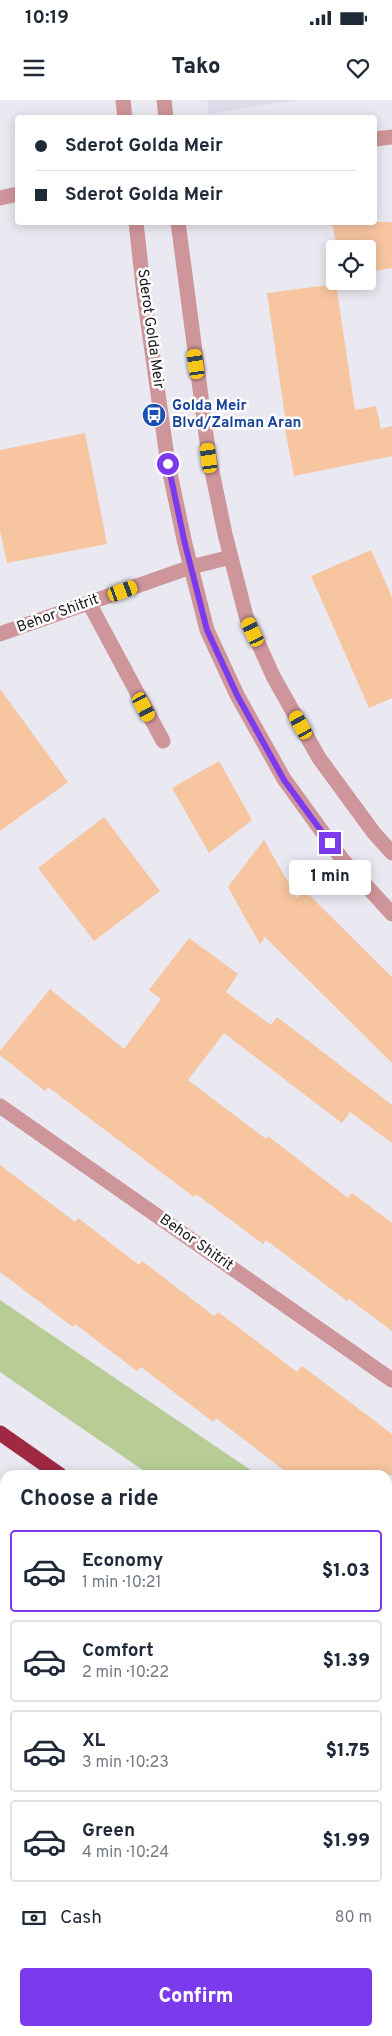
<!DOCTYPE html>
<meta charset="utf-8">
<style>
:root{--surface:#fff;--page:#f6f6f7;--text:#1f2937;--muted:#747a83;--line:#e0e1e3;--accent:#7c3aed}
body{margin:0;font-family:Overpass,sans-serif;background:var(--page);color:var(--text);height:100vh;display:flex;flex-direction:column;font-size:19px;white-space:nowrap}
*{box-sizing:border-box;margin:0}
p{font-size:16px;color:var(--muted)}
.icon{flex:none;width:28px;height:28px;fill:none;stroke:currentColor;stroke-width:2;stroke-linecap:round;stroke-linejoin:round}
.map{position:relative;flex:1;overflow:hidden}
.details{position:absolute;left:0px;top:1370px;width:392px;height:566px;display:flex;flex-direction:column;background:var(--surface);border-radius:15px 15px 0 0;box-shadow:0 2px 12px #0003}
.details>*{flex:none}
.banner{position:absolute;left:15px;top:15px;width:362px;height:110px;border-radius:5px;box-shadow:0 2px 12px #0003;display:grid;align-content:center;height:110px;padding:0 20px;background:var(--surface)}
.controls{position:absolute;left:326px;top:140px;display:grid;gap:10px}
.controls a{display:grid;place-items:center;width:50px;height:50px;border-radius:5px;background:var(--surface);box-shadow:0 2px 12px #0003;font-size:25px}
.end{position:absolute;width:22px;height:22px;margin:-11px;border:6px solid #7c3aed;background:#fff;box-shadow:0 0 0 2px #fff}
.from{border-radius:50%}
.bubble{position:absolute;height:35px;border-radius:5px;background:var(--surface);box-shadow:0 2px 12px #0003;font-size:16px;font-weight:800;line-height:35px;text-align:center}
.car{position:absolute;width:15px;height:30px;margin:-15px -8px;border-radius:6px;box-shadow:0 0 4px 1px #0007;background:linear-gradient(#f5c518 24%,#345 0 40%,#f5c518 0 76%,#345 0 86%,#f5c518 0)}
.banner b{display:flex;align-items:center;gap:18px;height:48px;font-size:19px}
.banner b+b{border-top:1px solid var(--line)}
.banner i{width:12px;height:12px;background:var(--text)}
ul{padding:0;list-style:none}
li{display:flex;align-items:center;gap:15px;height:82px;margin:0 10px 8px;padding:0 10px;border:2px solid var(--line);border-radius:5px}
li div{flex:1}
li b{display:block;font-size:19px}
li em{font-style:normal;font-weight:800}
li.on{border-color:var(--accent)}
li>.icon{width:45px;height:45px;stroke-width:1.5}
h2{padding:0 20px;font-size:22px;line-height:60px}
.pay{display:flex;align-items:center;gap:12px;height:55px;padding:0 20px;font-size:19px}
.pay p{margin-inline-start:auto}
.action{display:flex;gap:10px;margin-top:auto;padding:10px 20px}
.action a{flex:1;height:58px;border-radius:5px;background:var(--accent);color:#fff;font-size:20px;font-weight:800;line-height:58px;text-align:center}
.status{display:flex;justify-content:space-between;align-items:center;height:35px;padding:0 25px;background:var(--surface);direction:ltr}
.status svg{height:14px;fill:currentColor}
header{display:flex;justify-content:space-between;align-items:center;height:65px;padding:0 20px;background:var(--surface);font-size:22px;font-weight:800}
.map>svg:first-child{display:block}
</style>
<div class="status"><b>10:19</b><svg viewBox="0 0 49 12"><path d="M0 12V9h3v3zM5 12V6h3v6zM10 12V3h3v9zM15 12V0h3v12zM26 1h20v11H26zM47 4h2v5h-2z"/></svg></div>
<header><svg class="icon" aria-label="menu" viewBox="0 0 24 24"><path d="M4 6h16M4 12h16M4 18h16"/></svg>Tako<svg class="icon" aria-label="heart" viewBox="0 0 24 24"><path d="M12 20l-8-8c-3-5 5-10 8-4 3-6 11-1 8 4z"/></svg></header>
<div class="map">
<svg width="392" height="1936" viewBox="0 0 392 1936">
<rect width="100%" height="100%" fill="#eae8f0"/>
<path fill="#e1dceb" d="M 207,0 L 297,0 L 209,14 Z"/>
<path fill="#b7cd95" d="M 0,1200 L 258,1375 L 150,1375 L 0,1272 Z
M 388,1463 L 392,1466 L 392,1541 L 388,1538 Z
M 0,1504 L 5,1508 L 5,1578 L 0,1575 Z
M 388,1772 L 392,1775 L 392,1844 L 388,1841 Z"/>
<path fill="#f7c5a0" d="M 332,122 L 392,122 L 392,168 L 368,172 L 368,149 L 337,149 Z
M 336,184 L 355,310 L 376,306 L 381,329 L 392,326 L 392,356 L 294,376 L 284,324 L 286,323 L 267,193 Z
M 85,333 L 107,444 L 7,463 L 0,431 L 0,350 Z
M 371,450 L 392,497 L 392,598 L 369,608 L 311,476 Z
M 0,589 L 68,682 L 0,731 Z
M 219,661 L 252,720 L 209,753 L 172,688 Z
M 104,717 L 160,791 L 94,841 L 38,768 Z
M 264,740 L 297,798 L 305,791 L 392,877 L 392,963 L 265,837 L 260,844 L 228,787 Z
M 189,838 L 238,874 L 226,892 L 271,925 L 277,917 L 392,1005 L 392,1043 L 350,1012 L 342,1023 L 224,933 L 188,980 L 266,1039 L 268,1036 L 348,1098 L 352,1093 L 392,1123 L 392,1231 L 349,1199 L 347,1201 L 266,1140 L 263,1144 L 196,1094 L 194,1097 L 48,987 L 45,991 L 0,955 L 0,951 L 50,889 L 124,949 L 161,899 L 149,890 Z
M 0,1065 L 75,1122 L 78,1118 L 139,1165 L 142,1161 L 214,1216 L 218,1212 L 297,1272 L 302,1266 L 392,1334 L 392,1375 L 290,1375 L 216,1318 L 213,1322 L 141,1267 L 137,1271 L 75,1224 L 73,1227 L 0,1172 Z"/>
<g fill="none" stroke-linecap="round" stroke-linejoin="round">
<path stroke="#ce959a" stroke-width="15" d="M 123,0 L 125,18
M 164,0 L 166,18
M 375,39 L 392,37
M 0,98 L 18,94
M 136,122 L 144,195 L 168,364 L 185,444 L 207,530 L 237,595 L 284,679 L 342,759 L 392,814
M 178,122 L 209,357 L 225,434 L 246,516 L 273,576 L 319,658 L 374,733 L 392,753
M 89,503 L 163,641
M 0,534 L 191,467 L 231,457
M 0,1006 L 392,1280
M 0,1799 L 5,1803
M 190,1931 L 197,1936"/>
<path stroke="#9f2843" stroke-width="15" d="M 0,1333 L 60,1375
M 0,1458 L 5,1462
M 388,1602 L 392,1605
M 388,1727 L 392,1730"/>
</g>
<g fill="none" stroke-linecap="round" stroke-linejoin="round">
<path stroke="#7c3aed" stroke-width="6" d="M 168,364 L 185,444 L 207,530 L 237,595 L 284,680 L 330,743"/>
</g>
<defs>
<g id="bus-disc" transform="scale(1.25)"><circle r="9.5" fill="#1a4fb4" stroke="#fff"/><path d="M-5-6H5V4H4V6H2V4H-2V6H-4V4H-5ZM-3.5-4V0h7V-4ZM-3.5 1.2v1.5H-2V1.2ZM2 1.2v1.5H3.5V1.2Z" fill="#fff"/></g>
</defs>
<g fill-rule="evenodd">
<use href="#bus-disc" x="154" y="315"/>
</g>
<g text-anchor="middle" dominant-baseline="central" stroke-width="5" stroke-linejoin="round" paint-order="stroke">
<g font-size="15" fill="#1a191c" stroke="#fff">
<text transform="translate(150 229) rotate(82)">Sderot Golda Meir</text>
<text transform="translate(58 514) rotate(-20)">Behor Shitrit</text>
<text transform="translate(196 1143) rotate(35)">Behor Shitrit</text>
</g>
<g font-size="15" font-weight="bold" fill="#164399" stroke="#fff" text-anchor="start">
<text x="172" y="306">Golda Meir<tspan x="172" dy="17">Blvd/Zalman Aran</tspan></text>
</g>
</g>
</svg>
<div class="controls">
<a><svg class="icon" aria-label="locate" viewBox="0 0 24 24"><circle cx="12" cy="12" r="6"/><path d="M12 2v4M12 18v4M2 12h4M18 12h4"/></svg></a>
</div>
<i class="end from" style="left:168px;top:364px"></i>
<i class="end" style="left:330px;top:743px"></i>
<div class="bubble" style="left:289px;top:760px;width:82px">1 min</div>
<i class="car" style="left:196px;top:264px;rotate:352deg"></i>
<i class="car" style="left:209px;top:358px;rotate:352deg"></i>
<i class="car" style="left:123px;top:491px;rotate:70deg"></i>
<i class="car" style="left:253px;top:532px;rotate:335deg"></i>
<i class="car" style="left:144px;top:607px;rotate:152deg"></i>
<i class="car" style="left:301px;top:625px;rotate:331deg"></i>
<div class="banner">
<b><i class="from"></i>Sderot Golda Meir</b>
<b><i></i>Sderot Golda Meir</b>
</div>
<section class="details">
<h2>Choose a ride</h2>
<ul>
<li class="on"><svg class="icon" aria-label="car" viewBox="0 0 24 24"><path d="M5 17H2v-5l4-1 3-4h7l3 4 3 1v5h-3M9 17h6M6 11h13"/><circle cx="7" cy="17" r="2"/><circle cx="17" cy="17" r="2"/></svg><div><b>Economy</b><p>1 min · 10:21</p></div><em>$1.03</em></li>
<li><svg class="icon" aria-label="car" viewBox="0 0 24 24"><path d="M5 17H2v-5l4-1 3-4h7l3 4 3 1v5h-3M9 17h6M6 11h13"/><circle cx="7" cy="17" r="2"/><circle cx="17" cy="17" r="2"/></svg><div><b>Comfort</b><p>2 min · 10:22</p></div><em>$1.39</em></li>
<li><svg class="icon" aria-label="car" viewBox="0 0 24 24"><path d="M5 17H2v-5l4-1 3-4h7l3 4 3 1v5h-3M9 17h6M6 11h13"/><circle cx="7" cy="17" r="2"/><circle cx="17" cy="17" r="2"/></svg><div><b>XL</b><p>3 min · 10:23</p></div><em>$1.75</em></li>
<li><svg class="icon" aria-label="car" viewBox="0 0 24 24"><path d="M5 17H2v-5l4-1 3-4h7l3 4 3 1v5h-3M9 17h6M6 11h13"/><circle cx="7" cy="17" r="2"/><circle cx="17" cy="17" r="2"/></svg><div><b>Green</b><p>4 min · 10:24</p></div><em>$1.99</em></li>
</ul>
<div class="pay"><svg class="icon" aria-label="cash" viewBox="0 0 24 24"><path d="M3 7h18v10H3z"/><circle cx="12" cy="12" r="2"/></svg>Cash<p>80 m</p></div>
<div class="action"><a>Confirm</a></div>
</section>
</div>
